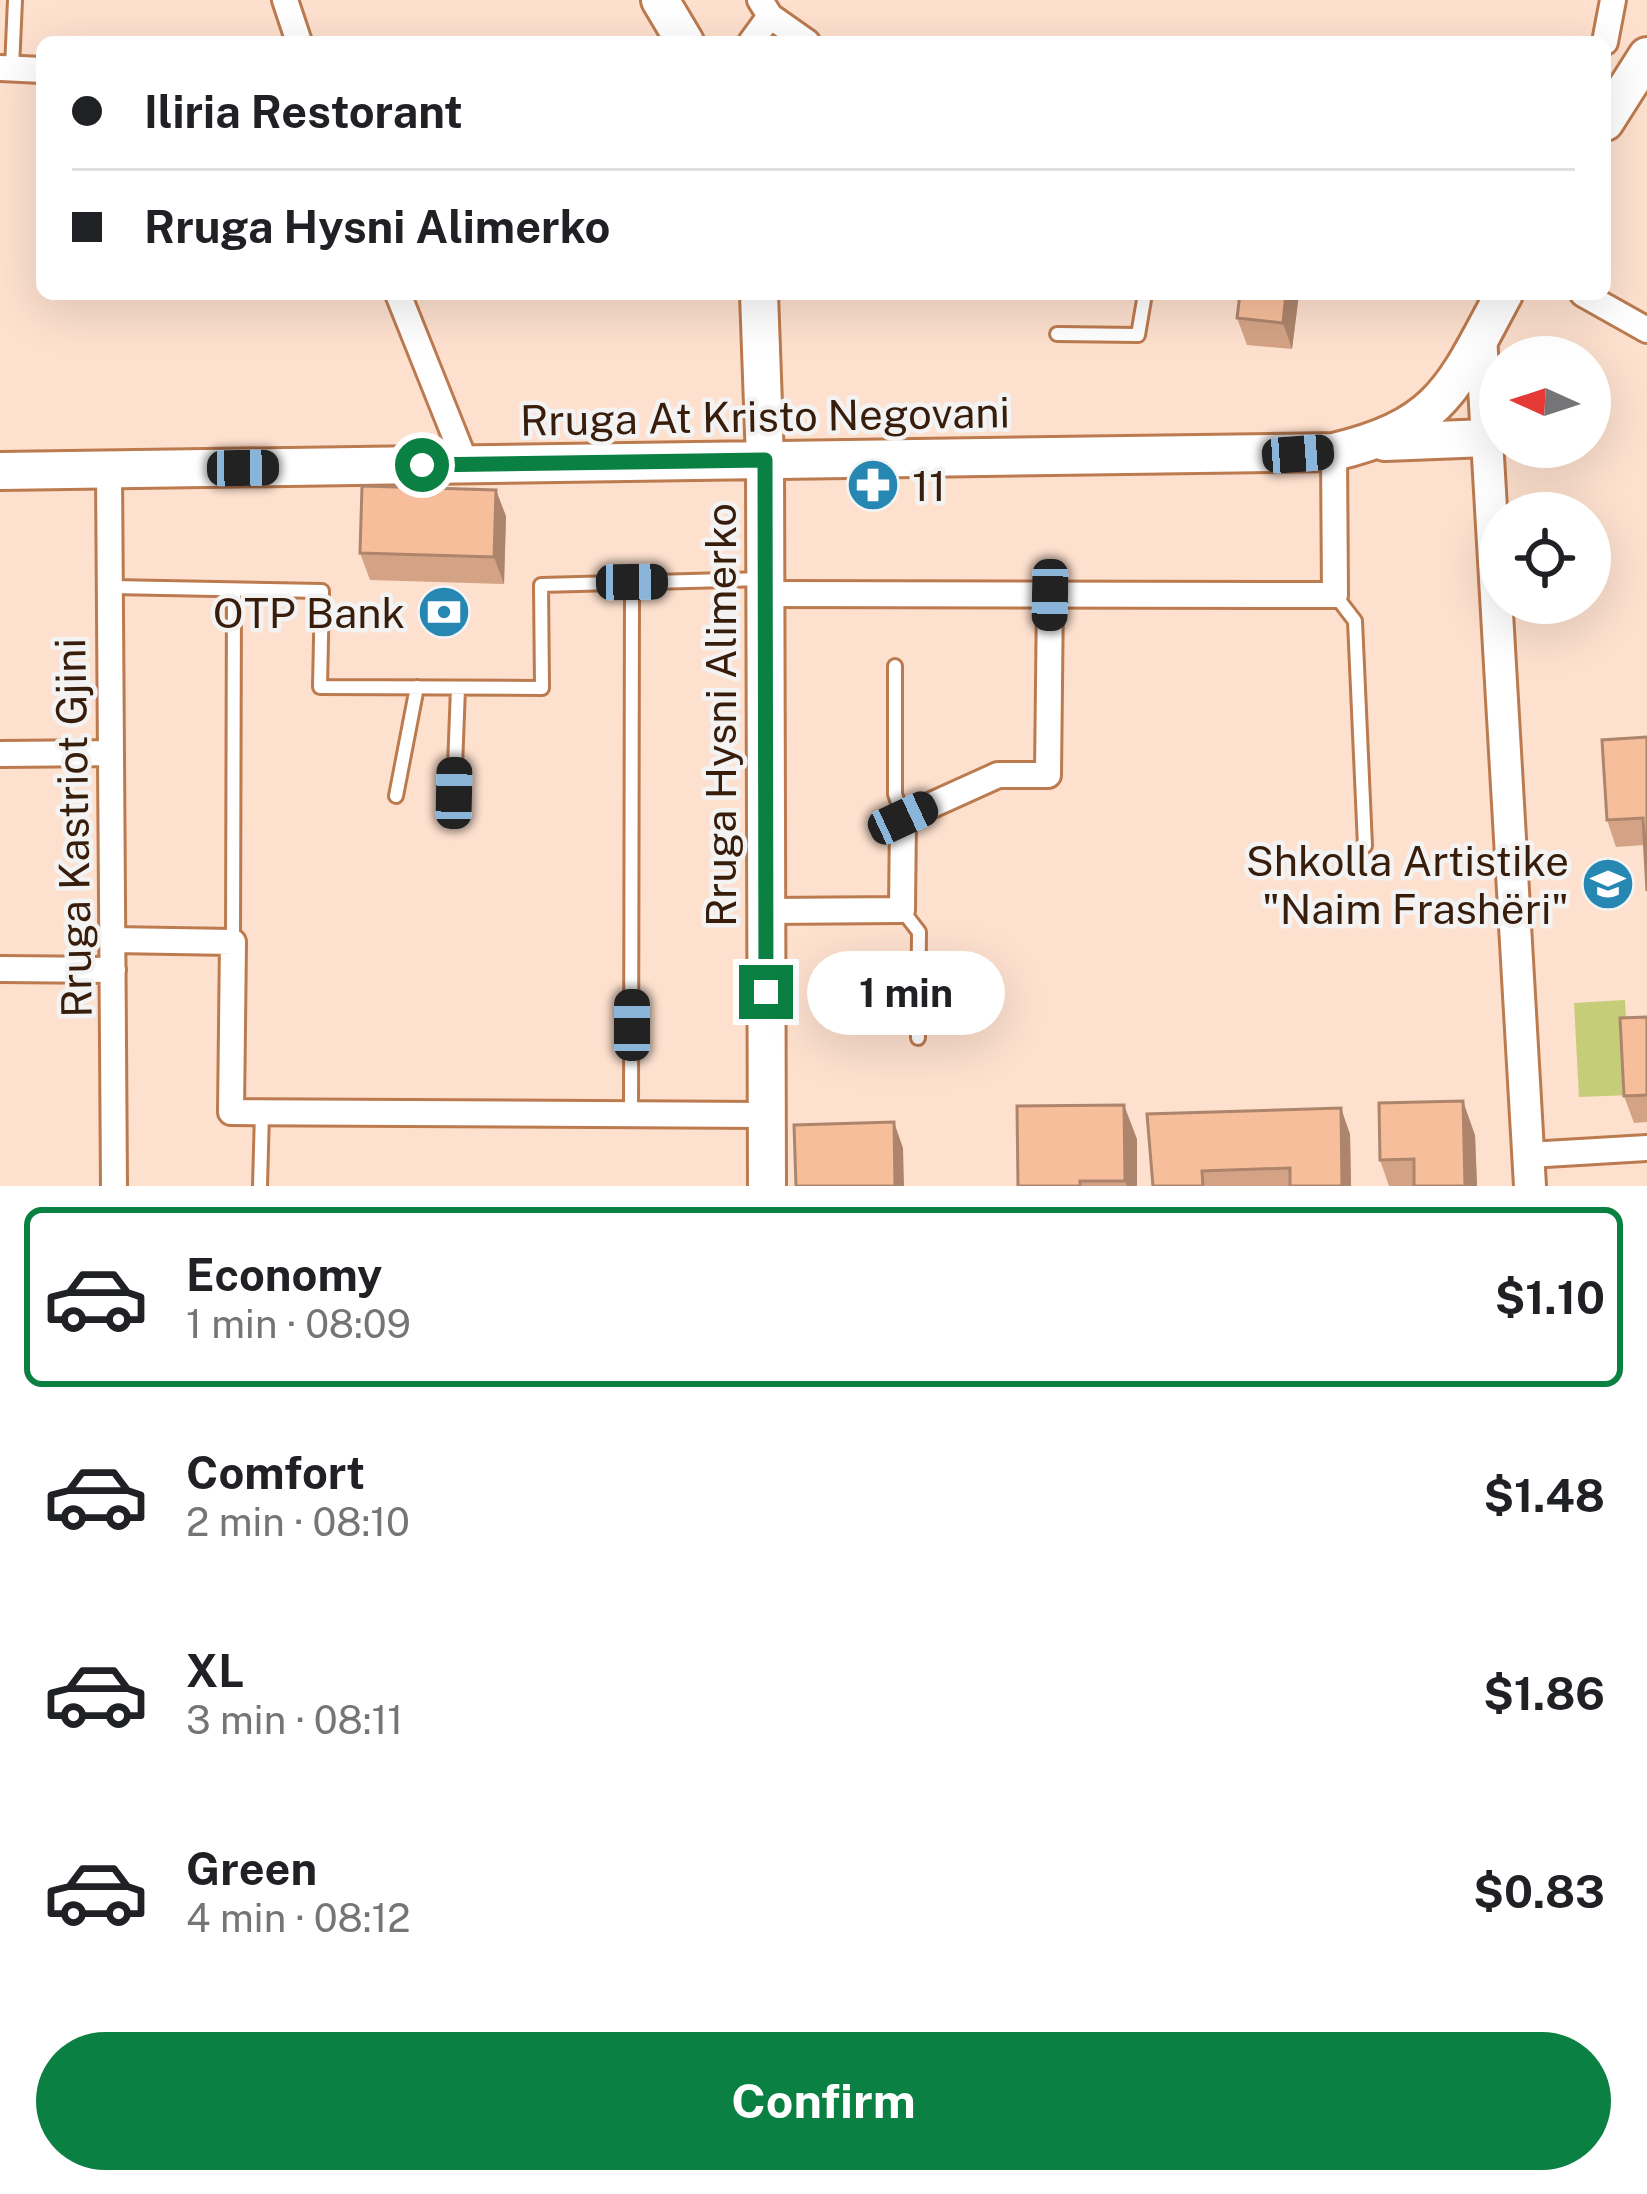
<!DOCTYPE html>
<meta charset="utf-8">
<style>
:root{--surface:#fff;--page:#f2f2f2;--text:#202124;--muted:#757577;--line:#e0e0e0;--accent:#0b8043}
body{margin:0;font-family:"Public Sans",sans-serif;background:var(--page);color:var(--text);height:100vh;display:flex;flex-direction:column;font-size:45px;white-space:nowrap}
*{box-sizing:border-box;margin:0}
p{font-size:39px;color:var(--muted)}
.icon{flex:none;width:66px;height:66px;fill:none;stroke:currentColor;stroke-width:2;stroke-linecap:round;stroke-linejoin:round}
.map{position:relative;height:1186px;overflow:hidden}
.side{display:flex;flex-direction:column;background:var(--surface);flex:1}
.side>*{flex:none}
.hud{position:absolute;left:36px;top:36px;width:1575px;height:264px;border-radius:18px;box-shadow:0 12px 48px #0002;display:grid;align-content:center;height:264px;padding:0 36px;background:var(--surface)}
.needle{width:78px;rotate:273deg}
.fabs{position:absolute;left:1479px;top:336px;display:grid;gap:24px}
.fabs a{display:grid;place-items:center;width:132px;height:132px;border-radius:50%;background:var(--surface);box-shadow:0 12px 48px #0002;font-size:60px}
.end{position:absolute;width:54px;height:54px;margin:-27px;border:15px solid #0b8043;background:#fff;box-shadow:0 0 0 6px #fff}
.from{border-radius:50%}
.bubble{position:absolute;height:84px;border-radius:42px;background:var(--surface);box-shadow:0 12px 48px #0002;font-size:39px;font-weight:700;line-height:84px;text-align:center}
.car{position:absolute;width:36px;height:72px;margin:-36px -18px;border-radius:15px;box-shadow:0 0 9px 3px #0007;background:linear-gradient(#222 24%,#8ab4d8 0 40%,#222 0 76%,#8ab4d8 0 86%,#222 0)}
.hud b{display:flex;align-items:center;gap:42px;height:114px;font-size:45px}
.hud b+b{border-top:3px solid var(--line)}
.hud i{width:30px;height:30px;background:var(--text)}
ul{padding:21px 0 0;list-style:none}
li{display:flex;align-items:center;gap:36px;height:180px;margin:0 24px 18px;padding:0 12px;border:6px solid transparent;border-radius:18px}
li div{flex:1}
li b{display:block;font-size:45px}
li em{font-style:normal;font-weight:700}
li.on{border-color:var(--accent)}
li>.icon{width:108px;height:108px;stroke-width:1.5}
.action{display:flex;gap:24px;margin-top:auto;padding:24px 36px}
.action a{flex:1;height:138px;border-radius:72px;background:var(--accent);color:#fff;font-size:48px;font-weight:700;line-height:138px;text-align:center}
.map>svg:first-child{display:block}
</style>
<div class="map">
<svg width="1647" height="1186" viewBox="0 0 1647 1186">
<rect width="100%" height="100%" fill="#fde0ce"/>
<path fill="#c6cd78" d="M 1625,1000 L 1630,1095 L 1579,1097 L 1574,1003 Z"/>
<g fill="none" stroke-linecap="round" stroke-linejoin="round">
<g stroke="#bc7a4f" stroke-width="18">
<path id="service" d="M 12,68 L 15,0
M 1057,334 L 1138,335 L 1145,294
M 111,587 L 322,591 L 320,687 L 542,688 L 541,585 L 764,579
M 1335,595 L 1355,621 L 1365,846
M 895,666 L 895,794 L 903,817
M 454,793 L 458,688
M 396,796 L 417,687
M 902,910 L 919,932 L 918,1038
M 233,942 L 234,590
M 631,1114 L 632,582
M 260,1186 L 262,1112"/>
</g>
<g stroke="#bc7a4f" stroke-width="30">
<path id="minor" d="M 285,0 L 299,42
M 760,0 L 770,16 L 807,42
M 751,42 L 770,16
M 1605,42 L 1613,0
M 0,68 L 42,70
M 398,294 L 466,464
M 1583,294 L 1647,330
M 109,470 L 114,1186
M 765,594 L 1335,595 L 1334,452
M 0,754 L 110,753
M 765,911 L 902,910 L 903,818 L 998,775 L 1048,775 L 1050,595
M 113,940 L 233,942 L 231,1112 L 767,1115
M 0,969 L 113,970
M 1529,1155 L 1647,1148"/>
</g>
<g stroke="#bc7a4f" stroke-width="36">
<path id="tertiary" d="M 1481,335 L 1530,1186"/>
</g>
<g stroke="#bc7a4f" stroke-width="42">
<path id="secondary" d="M 660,0 L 685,42
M 1605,122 L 1647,56
M 759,294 L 765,460 L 767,1186
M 1385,442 L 1487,438
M 0,471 L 1334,452 C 1443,426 1454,386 1504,294"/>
</g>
<use href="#service" stroke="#fff" stroke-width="12"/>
<use href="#minor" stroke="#fff" stroke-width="24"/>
<use href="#tertiary" stroke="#fff" stroke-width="30"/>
<use href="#secondary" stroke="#fff" stroke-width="36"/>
</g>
<path fill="#d4a385" d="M 1240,294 L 1299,294 L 1292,349 L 1247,345 L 1237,318 Z
M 506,516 L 504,584 L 370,580 L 360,553 Z
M 1647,737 L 1644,845 L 1616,847 L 1607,820 Z
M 1647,1017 L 1647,1122 L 1634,1123 L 1624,1096 Z
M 1147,1114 L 1350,1134 L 1351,1186 L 1153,1186 Z
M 1475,1135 L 1477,1186 L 1389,1186 L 1380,1160 Z
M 1137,1139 L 1137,1186 L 1018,1186 Z"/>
<path fill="#ad856c" d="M 1286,294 L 1299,294 L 1292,349 L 1283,323 Z
M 496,490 L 506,516 L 504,584 L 494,557 Z
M 1463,1101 L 1475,1135 L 1477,1186 L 1465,1186 Z
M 1124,1105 L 1137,1139 L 1137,1186 L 1127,1186 L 1125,1181 Z
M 1341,1108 L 1350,1134 L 1351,1186 L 1342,1186 Z
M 894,1122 L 903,1148 L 904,1186 L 895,1186 Z"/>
<path fill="#f7be9b" stroke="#ad856c" stroke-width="3" d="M 1240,294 L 1286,294 L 1283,323 L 1237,318 Z
M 362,486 L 496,490 L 494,557 L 360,553 Z
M 1647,737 L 1647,891 L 1643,818 L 1607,820 L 1602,740 Z
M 1647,1017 L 1647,1095 L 1624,1096 L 1620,1018 Z
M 1463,1101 L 1465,1186 L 1414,1186 L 1414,1159 L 1380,1160 L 1379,1103 Z
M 1124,1105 L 1125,1181 L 1080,1181 L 1080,1186 L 1018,1186 L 1017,1106 Z
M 1341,1108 L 1342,1186 L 1290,1186 L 1290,1168 L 1202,1171 L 1203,1186 L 1153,1186 L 1147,1114 Z
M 894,1122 L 895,1186 L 796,1186 L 794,1125 Z"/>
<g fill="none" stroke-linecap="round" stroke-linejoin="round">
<path stroke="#0b8043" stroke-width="15" d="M 422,465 L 765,460 L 766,992"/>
</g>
<defs>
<g id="pharmacy-disc" transform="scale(2.7)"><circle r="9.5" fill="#2688b2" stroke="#f3f3f3"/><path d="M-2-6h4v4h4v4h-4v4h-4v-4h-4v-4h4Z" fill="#fff"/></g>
<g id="bank-disc" transform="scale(2.7)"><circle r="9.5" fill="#2688b2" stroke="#f3f3f3"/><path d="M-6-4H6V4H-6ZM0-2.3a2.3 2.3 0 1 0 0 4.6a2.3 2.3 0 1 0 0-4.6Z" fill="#fff"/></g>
<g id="school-disc" transform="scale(2.7)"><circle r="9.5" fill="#2688b2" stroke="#f3f3f3"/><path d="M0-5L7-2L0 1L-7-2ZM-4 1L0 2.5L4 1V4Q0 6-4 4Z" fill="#fff"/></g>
</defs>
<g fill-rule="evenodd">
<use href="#pharmacy-disc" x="873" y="485"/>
<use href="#bank-disc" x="444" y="612"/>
<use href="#school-disc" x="1608" y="884"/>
</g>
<g text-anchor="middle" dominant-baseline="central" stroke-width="9" stroke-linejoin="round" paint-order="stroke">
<g font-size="42" fill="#381d0b" stroke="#f3f3f3">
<text transform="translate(765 416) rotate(-1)">Rruga At Kristo Negovani</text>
<text transform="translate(720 715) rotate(-90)">Rruga Hysni Alimerko</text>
<text transform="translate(73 828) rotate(-91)">Rruga Kastriot Gjini</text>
</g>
<g font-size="42" fill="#381d0b" stroke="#f3f3f3" text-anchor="end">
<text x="912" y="485" text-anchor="start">11</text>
<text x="405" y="612">OTP Bank</text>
<text x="1569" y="860">Shkolla Artistike<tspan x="1569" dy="48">"Naim Frashëri"</tspan></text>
</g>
</g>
</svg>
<div class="fabs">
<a><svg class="needle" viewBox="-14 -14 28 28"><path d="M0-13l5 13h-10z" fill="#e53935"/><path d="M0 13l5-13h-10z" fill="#757577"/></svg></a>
<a><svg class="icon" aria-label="locate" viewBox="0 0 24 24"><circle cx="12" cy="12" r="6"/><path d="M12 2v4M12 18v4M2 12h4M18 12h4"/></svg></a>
</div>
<i class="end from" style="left:422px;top:465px"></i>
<i class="end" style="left:766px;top:992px"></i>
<div class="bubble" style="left:807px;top:951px;width:198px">1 min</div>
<i class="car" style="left:1298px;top:454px;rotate:86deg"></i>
<i class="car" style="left:243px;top:468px;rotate:89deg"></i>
<i class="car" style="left:632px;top:582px;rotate:89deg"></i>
<i class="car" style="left:1050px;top:595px;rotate:181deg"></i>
<i class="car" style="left:454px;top:793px;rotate:1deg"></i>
<i class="car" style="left:903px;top:818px;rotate:65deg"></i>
<i class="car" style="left:632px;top:1025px;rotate:0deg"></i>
<div class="hud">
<b><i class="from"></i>Iliria Restorant</b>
<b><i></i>Rruga Hysni Alimerko</b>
</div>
</div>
<section class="side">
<ul>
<li class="on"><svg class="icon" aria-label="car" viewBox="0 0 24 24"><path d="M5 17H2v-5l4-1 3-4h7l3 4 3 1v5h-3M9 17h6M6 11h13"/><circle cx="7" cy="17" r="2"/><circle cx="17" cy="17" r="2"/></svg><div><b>Economy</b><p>1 min · 08:09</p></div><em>$1.10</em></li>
<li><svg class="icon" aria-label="car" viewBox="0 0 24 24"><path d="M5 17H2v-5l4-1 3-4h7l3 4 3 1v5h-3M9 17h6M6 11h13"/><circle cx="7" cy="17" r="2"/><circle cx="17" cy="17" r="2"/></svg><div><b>Comfort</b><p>2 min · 08:10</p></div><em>$1.48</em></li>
<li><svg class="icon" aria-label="car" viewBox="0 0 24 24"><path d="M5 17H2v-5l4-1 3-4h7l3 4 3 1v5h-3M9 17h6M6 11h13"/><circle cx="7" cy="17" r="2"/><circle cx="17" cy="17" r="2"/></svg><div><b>XL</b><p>3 min · 08:11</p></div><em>$1.86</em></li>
<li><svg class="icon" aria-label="car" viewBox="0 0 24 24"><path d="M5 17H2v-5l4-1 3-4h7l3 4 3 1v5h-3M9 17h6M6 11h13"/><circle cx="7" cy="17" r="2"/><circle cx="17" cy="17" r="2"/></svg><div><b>Green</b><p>4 min · 08:12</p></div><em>$0.83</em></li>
</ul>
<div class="action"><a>Confirm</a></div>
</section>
